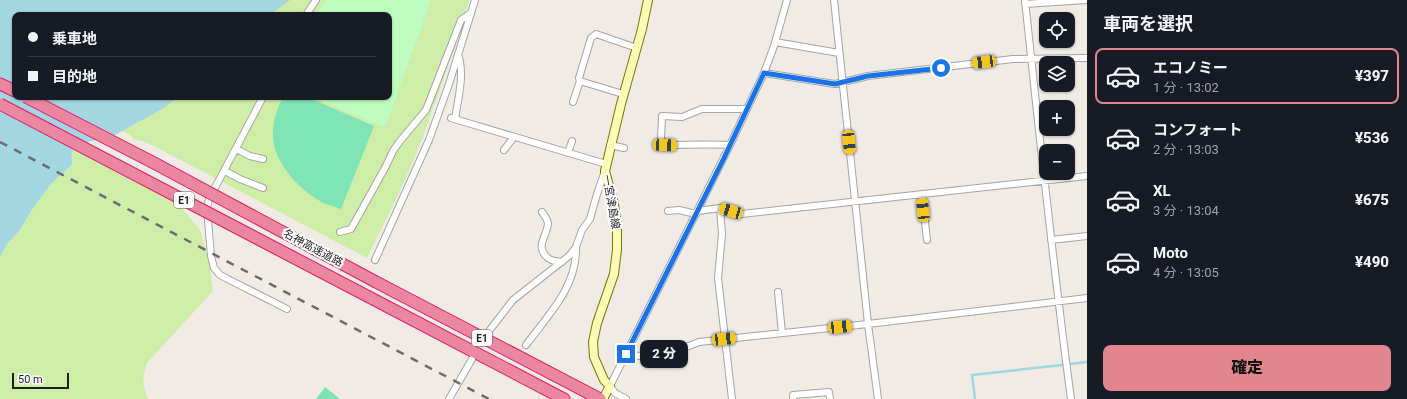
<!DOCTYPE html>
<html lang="ja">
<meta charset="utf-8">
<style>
:root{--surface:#171b24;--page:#20242c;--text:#f1f3f6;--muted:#9ea1a6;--line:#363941;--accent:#e1868e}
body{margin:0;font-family:Roboto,"Noto Sans JP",sans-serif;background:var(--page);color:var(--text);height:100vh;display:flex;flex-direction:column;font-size:15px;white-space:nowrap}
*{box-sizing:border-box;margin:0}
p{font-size:13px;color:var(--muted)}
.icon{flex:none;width:22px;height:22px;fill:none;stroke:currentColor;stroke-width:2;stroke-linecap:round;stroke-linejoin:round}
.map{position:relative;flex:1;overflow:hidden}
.sheet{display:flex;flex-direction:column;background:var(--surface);width:320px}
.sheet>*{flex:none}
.banner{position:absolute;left:12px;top:12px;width:380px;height:88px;border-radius:8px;box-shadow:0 1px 3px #0004;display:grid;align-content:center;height:88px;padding:0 16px;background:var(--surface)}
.fabs{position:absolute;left:1039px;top:12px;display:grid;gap:8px}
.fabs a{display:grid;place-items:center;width:36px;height:36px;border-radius:8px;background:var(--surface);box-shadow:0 1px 3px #0004;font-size:20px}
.scale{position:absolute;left:12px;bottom:10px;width:57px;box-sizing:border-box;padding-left:4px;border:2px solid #1e1e1e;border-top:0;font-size:11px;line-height:14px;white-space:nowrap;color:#1e1e1e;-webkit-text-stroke:3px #fff;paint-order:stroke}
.end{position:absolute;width:18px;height:18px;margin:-9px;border:5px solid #1a73e8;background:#fff;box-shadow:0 0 0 2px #fff}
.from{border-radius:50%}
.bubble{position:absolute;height:28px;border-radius:8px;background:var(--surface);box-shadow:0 1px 3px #0004;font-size:13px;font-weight:800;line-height:28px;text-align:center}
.car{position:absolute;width:12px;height:24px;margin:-12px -6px;border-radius:5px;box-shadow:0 0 3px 1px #0007;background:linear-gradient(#f5c518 24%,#345 0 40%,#f5c518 0 76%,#345 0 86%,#f5c518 0)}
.banner b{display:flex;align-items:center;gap:14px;height:38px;font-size:15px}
.banner b+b{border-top:1px solid var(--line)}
.banner i{width:10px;height:10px;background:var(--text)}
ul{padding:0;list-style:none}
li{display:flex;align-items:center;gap:12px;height:56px;margin:0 8px 6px;padding:0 8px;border:2px solid transparent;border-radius:8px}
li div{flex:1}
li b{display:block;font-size:15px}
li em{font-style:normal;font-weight:800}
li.on{border-color:var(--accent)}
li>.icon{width:36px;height:36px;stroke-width:1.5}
h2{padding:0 16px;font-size:18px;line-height:48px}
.action{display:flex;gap:8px;margin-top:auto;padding:8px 16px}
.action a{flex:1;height:46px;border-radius:8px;background:var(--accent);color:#111;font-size:16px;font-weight:800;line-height:46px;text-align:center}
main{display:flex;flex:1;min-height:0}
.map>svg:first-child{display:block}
</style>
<main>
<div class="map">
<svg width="1087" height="399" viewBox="0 0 1087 399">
<rect width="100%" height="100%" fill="#f0ebe4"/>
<path fill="#ceeda7" d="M 274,0 L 469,0 C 455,46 440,91 423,136 C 407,178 387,218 367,258 L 154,146 L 142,141 L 134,140 L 130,135 L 116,128 L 170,97 L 389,97 L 389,15 L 256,15 Z
M 74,147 L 174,199 L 200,230 L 209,261 L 213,291 L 147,363 C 142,379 142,384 148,399 L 0,399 L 0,257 L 7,244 L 20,230 L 31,211 L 51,184 L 72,166 L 72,151 Z"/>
<path fill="#befcbf" d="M 326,0 L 431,0 L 387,122 L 383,127 L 312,97 L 389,97 L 389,15 L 315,15 Z"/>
<path fill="#7ee3b5" d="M 283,97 L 307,97 L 374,126 L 341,209 C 336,207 331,206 326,204 C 303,194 273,163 273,136 C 272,123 277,109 283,97 Z
M 325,387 L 340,399 L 316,399 Z"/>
<path fill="#a2d6e0" d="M 0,0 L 290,0 L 274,12 L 268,15 L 15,15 L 15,97 L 178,97 L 162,109 L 115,135 L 76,145 C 70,150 72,158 72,165 L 51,184 L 31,211 L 20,230 L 7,244 L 0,257 Z"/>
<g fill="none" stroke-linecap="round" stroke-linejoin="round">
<path stroke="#a2d6e0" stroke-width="2.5" d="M 1069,364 L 1087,362
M 975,399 L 972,375 L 1062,365"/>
<path stroke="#c6c2bc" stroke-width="6" stroke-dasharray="6 3" stroke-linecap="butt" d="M 475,354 L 486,336"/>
<g stroke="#a5a5a5" stroke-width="8">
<path id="street" d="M 834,0 L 868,324 L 878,399
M 1025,0 C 1039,133 1053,266 1071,399
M 1025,4 L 1087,0
M 306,15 L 316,0
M 775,42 L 839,53
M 764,73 L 835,84 L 868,76 L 1013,59 L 1087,58
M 623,94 L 580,81 L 579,78 L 591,38 L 596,34 L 637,48
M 263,97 L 209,199 L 207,208 L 211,256 L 214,268 L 220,275 L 287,309
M 573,102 L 580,81
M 451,118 L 606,164
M 455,119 C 458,99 465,74 458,54
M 610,145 L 624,148
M 730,145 C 708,144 687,145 665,145 L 661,139 L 662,116 L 682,117 L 702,109 L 747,109
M 236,149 L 250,156 L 263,159
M 504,150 L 514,137
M 568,153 L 572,141
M 225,171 L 240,179 L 263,188
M 922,195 L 927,240
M 720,208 L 722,234 L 718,278 L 732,399
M 668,211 L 679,210 L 696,214
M 698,211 L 720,208 L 742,214 L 1087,176
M 542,212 C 545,216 547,218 548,223 C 548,234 536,245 545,255 C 549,261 555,261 562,262
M 340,232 L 351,229 L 386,166 L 393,151 L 400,141 L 426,110 L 461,20 L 471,13
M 1051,240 L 1087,236
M 375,260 L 429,140 L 449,84 L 475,0
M 778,292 L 782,333
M 489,331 L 513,300 L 569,256 L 576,247 L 582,230 L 590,219 L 597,194 L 605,171
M 526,345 C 549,314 577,287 576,247
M 626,355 L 631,356 L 666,355 L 699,342 L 868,324 L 1087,298
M 449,399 L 472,359
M 626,399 L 615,393 L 610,386 L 730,145 L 764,73 L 774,46 L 787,0
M 793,399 L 793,395 L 829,392 L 830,399"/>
</g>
<g stroke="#767b00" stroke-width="10">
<path id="secondary" d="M 603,399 L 610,386 L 604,380 L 594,357 L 593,342 L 597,323 L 614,274 L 617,250 L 617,227 L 614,204 L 605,171 L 621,104 L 642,29 L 648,0"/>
</g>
<g stroke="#e31b6d" stroke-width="13">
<path id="highway" d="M 0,84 L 15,91
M 376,282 L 600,399
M 369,297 L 564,399"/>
</g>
<use href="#street" stroke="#fff" stroke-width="6"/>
<use href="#secondary" stroke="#fdfbb5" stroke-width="8"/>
<use href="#highway" stroke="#eb87a1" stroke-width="11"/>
<path stroke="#6c6c6c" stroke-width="2.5" stroke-dasharray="8 8" stroke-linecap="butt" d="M 0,142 L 489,399"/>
<g stroke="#e31b6d" stroke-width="13" stroke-linecap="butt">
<path id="highway-bridge" d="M 26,97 L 156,164 L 376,282
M 0,104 L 369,297"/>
</g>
<use href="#highway-bridge" stroke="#eb87a1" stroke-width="11"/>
</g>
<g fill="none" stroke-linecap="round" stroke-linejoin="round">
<path stroke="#1a73e8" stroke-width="5" d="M 626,354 L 724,158 L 764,73 L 835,84 L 868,76 L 941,68"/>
</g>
<g text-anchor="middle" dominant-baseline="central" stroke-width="4" stroke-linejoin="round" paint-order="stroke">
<g fill="#fff" stroke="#626262" stroke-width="1">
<rect x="174" y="192" width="20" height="16" rx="3"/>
<rect x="472" y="330" width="20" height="16" rx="3"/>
</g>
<g font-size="10" font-weight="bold" fill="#1e1e1e">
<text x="184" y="200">E1</text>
<text x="482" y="338">E1</text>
</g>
<g font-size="11" fill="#1e1e1e" stroke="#fff">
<text transform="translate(611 202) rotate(80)">一宮津島線</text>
<text transform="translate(313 248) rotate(28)">名神高速道路</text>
</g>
</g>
</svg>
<div class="fabs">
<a><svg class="icon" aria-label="locate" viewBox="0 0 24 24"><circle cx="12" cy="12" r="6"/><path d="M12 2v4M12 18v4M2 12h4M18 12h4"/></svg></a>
<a><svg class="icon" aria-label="layers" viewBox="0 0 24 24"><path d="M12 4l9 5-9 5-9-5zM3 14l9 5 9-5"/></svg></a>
<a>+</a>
<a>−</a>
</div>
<div class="scale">50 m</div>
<i class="end from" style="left:941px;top:68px"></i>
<i class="end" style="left:626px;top:354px"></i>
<div class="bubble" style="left:640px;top:340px;width:48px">2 分</div>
<i class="car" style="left:984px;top:62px;rotate:263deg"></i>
<i class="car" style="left:849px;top:142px;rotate:174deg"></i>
<i class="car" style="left:665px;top:145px;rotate:92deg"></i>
<i class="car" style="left:923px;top:210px;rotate:354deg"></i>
<i class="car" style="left:731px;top:211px;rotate:286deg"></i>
<i class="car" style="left:840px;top:327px;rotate:84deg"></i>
<i class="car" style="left:724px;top:339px;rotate:84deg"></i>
<div class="banner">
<b><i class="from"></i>乗車地</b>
<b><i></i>目的地</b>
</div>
</div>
<section class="sheet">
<h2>車両を選択</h2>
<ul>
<li class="on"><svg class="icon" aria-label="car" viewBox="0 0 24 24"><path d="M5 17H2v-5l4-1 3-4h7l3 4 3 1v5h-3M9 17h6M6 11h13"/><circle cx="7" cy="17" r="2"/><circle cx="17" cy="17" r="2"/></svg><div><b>エコノミー</b><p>1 分 · 13:02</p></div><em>¥397</em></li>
<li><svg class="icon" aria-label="car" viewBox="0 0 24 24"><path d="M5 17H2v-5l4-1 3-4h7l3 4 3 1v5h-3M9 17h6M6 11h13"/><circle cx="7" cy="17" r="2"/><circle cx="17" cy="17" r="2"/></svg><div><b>コンフォート</b><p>2 分 · 13:03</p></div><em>¥536</em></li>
<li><svg class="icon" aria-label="car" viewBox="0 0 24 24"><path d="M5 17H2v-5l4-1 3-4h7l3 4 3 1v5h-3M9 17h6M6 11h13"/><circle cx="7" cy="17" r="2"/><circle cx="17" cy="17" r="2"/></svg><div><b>XL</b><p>3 分 · 13:04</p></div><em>¥675</em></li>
<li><svg class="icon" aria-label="car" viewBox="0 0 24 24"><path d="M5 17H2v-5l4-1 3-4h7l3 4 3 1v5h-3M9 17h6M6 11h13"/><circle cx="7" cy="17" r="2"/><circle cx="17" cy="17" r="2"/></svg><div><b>Moto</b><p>4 分 · 13:05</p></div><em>¥490</em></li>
</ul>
<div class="action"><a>確定</a></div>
</section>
</main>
